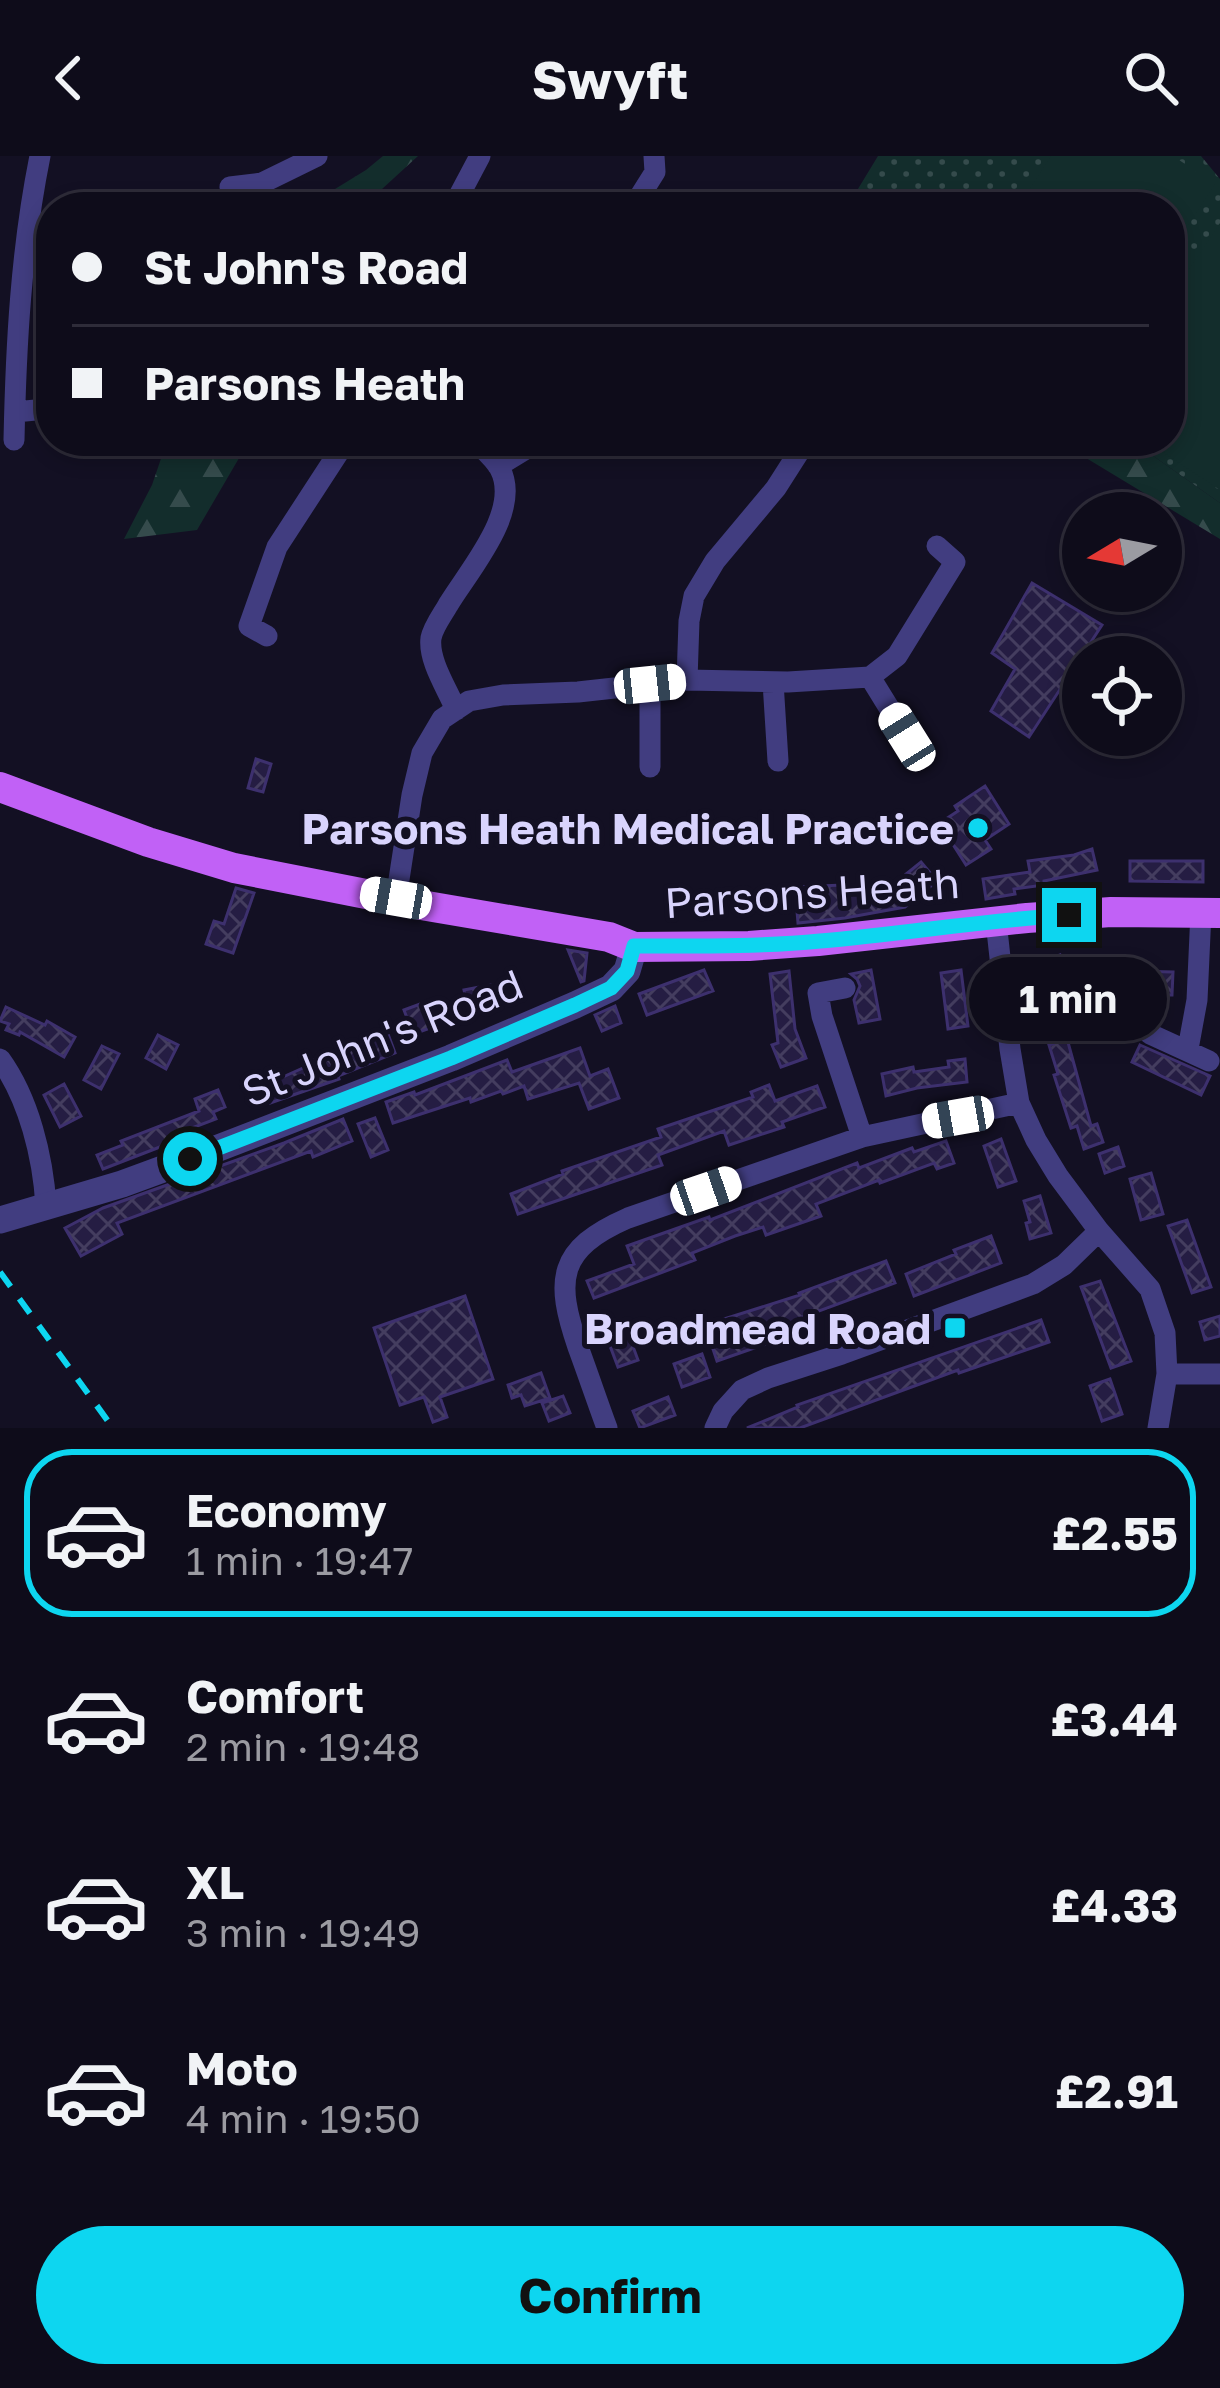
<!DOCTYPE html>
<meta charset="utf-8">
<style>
:root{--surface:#0e0c1a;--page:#1c1a27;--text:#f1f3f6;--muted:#9b9ba2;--line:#2e2c39;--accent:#0dd6f0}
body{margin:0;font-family:"Golos Text",sans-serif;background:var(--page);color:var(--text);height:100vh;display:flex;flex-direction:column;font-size:45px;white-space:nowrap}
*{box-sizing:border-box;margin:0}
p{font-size:39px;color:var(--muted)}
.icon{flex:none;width:66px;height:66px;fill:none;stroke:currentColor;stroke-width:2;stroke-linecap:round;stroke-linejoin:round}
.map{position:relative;height:1272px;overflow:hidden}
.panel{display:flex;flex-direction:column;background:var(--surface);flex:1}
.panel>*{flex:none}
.banner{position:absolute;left:36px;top:36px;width:1149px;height:264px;border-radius:48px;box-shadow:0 6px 18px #0003,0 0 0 3px var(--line);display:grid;align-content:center;height:264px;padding:0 36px;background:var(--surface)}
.needle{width:78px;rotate:260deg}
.fabs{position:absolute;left:1062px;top:336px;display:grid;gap:24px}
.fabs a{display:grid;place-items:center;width:120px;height:120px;border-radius:50%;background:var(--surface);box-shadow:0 6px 18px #0003,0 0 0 3px var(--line);font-size:60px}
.end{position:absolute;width:54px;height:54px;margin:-27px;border:15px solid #0dd6f0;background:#111;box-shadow:0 0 0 6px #111}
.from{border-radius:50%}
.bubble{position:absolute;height:84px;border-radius:42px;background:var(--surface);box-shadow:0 6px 18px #0003,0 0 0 3px var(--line);font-size:39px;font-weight:700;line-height:84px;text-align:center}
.car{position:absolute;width:36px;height:72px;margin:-36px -18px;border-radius:15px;box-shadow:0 0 9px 3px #0007;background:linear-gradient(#fff 24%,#345 0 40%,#fff 0 76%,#345 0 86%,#fff 0)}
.banner b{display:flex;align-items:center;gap:42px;height:114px;font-size:45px}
.banner b+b{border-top:3px solid var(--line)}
.banner i{width:30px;height:30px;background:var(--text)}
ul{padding:21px 0 0;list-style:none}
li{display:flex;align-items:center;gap:36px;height:168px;margin:0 24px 18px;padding:0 12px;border:6px solid transparent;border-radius:48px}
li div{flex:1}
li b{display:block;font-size:45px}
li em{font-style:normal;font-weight:700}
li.active{border-color:var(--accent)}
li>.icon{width:108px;height:108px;stroke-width:1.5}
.button{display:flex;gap:24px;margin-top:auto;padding:24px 36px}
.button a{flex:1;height:138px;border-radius:72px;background:var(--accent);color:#111;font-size:48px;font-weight:700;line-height:138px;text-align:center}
header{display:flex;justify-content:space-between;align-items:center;height:156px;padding:0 36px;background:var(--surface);font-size:54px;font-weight:700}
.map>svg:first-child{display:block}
</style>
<header><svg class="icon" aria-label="back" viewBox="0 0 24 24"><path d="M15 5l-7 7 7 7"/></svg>Swyft<svg class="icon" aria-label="search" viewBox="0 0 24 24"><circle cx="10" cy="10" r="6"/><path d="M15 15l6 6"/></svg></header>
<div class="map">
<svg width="1220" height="1272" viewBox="0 0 1220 1272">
<defs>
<pattern id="grass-dots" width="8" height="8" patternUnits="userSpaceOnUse" patternTransform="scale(3)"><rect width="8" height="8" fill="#132d2c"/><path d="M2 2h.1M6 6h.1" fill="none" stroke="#354b4c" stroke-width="1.8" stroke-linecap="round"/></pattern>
<pattern id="forest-firs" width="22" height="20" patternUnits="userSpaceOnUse" patternTransform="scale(3)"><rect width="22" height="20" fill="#132d2c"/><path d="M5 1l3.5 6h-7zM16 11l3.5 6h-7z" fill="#354b4c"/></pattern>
<pattern id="building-cross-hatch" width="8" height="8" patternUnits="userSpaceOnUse" patternTransform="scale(3)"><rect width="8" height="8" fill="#251d43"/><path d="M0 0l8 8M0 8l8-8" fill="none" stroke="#443d5f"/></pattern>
</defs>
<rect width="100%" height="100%" fill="#131023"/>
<path fill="url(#grass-dots)" d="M 878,0 L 1201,0 L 1220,23 L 1220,347 L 1132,285 L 1170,285 L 1170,51 L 847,51 Z"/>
<path fill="url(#forest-firs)" d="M 383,0 L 418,0 L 382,33 L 322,41 L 366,14 Z
M 167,285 L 249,285 L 197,374 L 124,383 L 152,329 Z
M 1058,285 L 1132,285 L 1220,347 L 1220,383 Z"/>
<path fill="#132d2c" d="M 1051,0 L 1173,0 L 1215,28 L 1170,97 L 1170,51 L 1018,51 Z
M 1220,67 L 1220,334 L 1146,285 L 1170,285 L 1170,142 Z"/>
<path fill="url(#building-cross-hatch)" stroke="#3d306e" stroke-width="3" d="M 1032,427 L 1102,469 L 1029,581 L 991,555 L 1015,513 L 992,497 Z
M 256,603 L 271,608 L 263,636 L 248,632 Z
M 985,630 L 1009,668 L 985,684 L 991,693 L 966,709 L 947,679 L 954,675 L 946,663 L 958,655 L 955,650 Z
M 1092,693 L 1097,714 L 1044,725 L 1044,729 L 1014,733 L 1015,738 L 986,743 L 983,723 L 1030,716 L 1028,705 L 1074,699 Z
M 1130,705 L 1203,705 L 1203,726 L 1130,725 Z
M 921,706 L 937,725 L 905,751 L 845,762 L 798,767 L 795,731 L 843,729 L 844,737 L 895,727 Z
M 236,732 L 254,737 L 233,797 L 206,788 L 214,765 L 224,768 Z
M 568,794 L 587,797 L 584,825 L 581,826 Z
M 1060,799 L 1066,818 L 1060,820 L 1069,845 L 1063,847 L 1073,876 L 1066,879 L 1091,970 L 1097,968 L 1103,986 L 1084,993 L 1077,970 L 1071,972 L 1054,919 L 1058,918 L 1049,889 L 1053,888 L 1047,867 L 1053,864 L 1043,834 L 1048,832 L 1040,806 Z
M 704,814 L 713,835 L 647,859 L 639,838 Z
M 871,814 L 880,863 L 859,867 L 854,844 L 860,830 L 857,823 L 851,818 Z
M 961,814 L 968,870 L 948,873 L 941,817 Z
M 789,815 L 795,873 L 806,902 L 781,911 L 772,889 L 778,887 L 770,818 Z
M 1130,815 L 1173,816 L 1172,839 L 1129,839 Z
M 490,829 L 494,849 L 469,855 L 464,834 Z
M 423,847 L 433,871 L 413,878 L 404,854 Z
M 615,850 L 621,867 L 602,875 L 595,859 Z
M 6,851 L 45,869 L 47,865 L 75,881 L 64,901 L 20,876 L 19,879 L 6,874 L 9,868 L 0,865 Z
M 388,878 L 395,897 L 338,920 L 339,923 L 270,947 L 263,930 L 314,907 L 313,904 L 330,898 L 331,900 Z
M 158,879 L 178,889 L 166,913 L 146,902 Z
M 1140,889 L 1210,920 L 1201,939 L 1132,906 Z
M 102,890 L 119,898 L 101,933 L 84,924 Z
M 580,892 L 590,920 L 608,913 L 619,942 L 589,953 L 579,927 L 528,943 L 524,930 L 503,938 L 501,935 L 471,946 L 470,942 L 393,967 L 386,946 L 414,936 L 415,939 L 507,904 L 512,916 Z
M 965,903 L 967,926 L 917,932 L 886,940 L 882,918 L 913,911 L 914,916 L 949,911 L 948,905 Z
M 64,928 L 81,960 L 60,971 L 44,939 Z
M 769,929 L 775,945 L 817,930 L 825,951 L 782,966 L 784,971 L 729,989 L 724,975 L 658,999 L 662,1009 L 518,1058 L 511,1038 L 563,1018 L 562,1015 L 661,981 L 658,973 L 753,941 L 751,936 Z
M 218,934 L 225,951 L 213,956 L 216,963 L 176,978 L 178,984 L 103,1013 L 97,999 L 123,989 L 121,985 L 199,955 L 195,943 Z
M 375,962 L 388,994 L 371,1001 L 358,968 Z
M 343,963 L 352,985 L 313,1001 L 311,995 L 117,1067 L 122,1078 L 81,1100 L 65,1072 L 103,1052 L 284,987 Z
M 1001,983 L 1016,1025 L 998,1031 L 984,990 Z
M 946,985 L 954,1007 L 937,1013 L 934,1007 L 880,1027 L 879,1024 L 816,1048 L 821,1060 L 766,1079 L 763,1071 L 735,1080 L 692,1097 L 695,1104 L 594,1142 L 587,1125 L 634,1108 L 627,1090 L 709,1061 L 710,1064 L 857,1007 L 859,1012 L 912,992 L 914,996 Z
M 1118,991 L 1124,1010 L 1105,1017 L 1099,998 Z
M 1151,1017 L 1163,1058 L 1141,1064 L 1130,1023 Z
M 1040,1040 L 1051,1077 L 1030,1083 L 1026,1067 L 1030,1066 L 1024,1045 Z
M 1187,1064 L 1211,1131 L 1192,1137 L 1168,1070 Z
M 991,1080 L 1001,1107 L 914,1140 L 906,1118 L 956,1098 L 954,1094 Z
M 886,1105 L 895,1127 L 797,1163 L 798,1165 L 783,1171 L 786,1181 L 717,1205 L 705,1169 L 800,1139 L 799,1137 Z
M 1100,1125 L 1131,1205 L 1111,1212 L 1081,1131 Z
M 465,1140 L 493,1223 L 440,1241 L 447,1261 L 433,1266 L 424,1241 L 400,1249 L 374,1172 Z
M 1220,1160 L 1220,1180 L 1205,1184 L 1200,1166 Z
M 1041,1164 L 1049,1186 L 959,1217 L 958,1214 L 800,1272 L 747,1272 L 798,1251 L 797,1249 Z
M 624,1166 L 638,1204 L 618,1211 L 604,1174 Z
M 702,1198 L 710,1221 L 682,1231 L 674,1208 Z
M 541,1217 L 550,1242 L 525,1250 L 521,1239 L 512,1242 L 508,1229 Z
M 1110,1223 L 1122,1258 L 1102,1265 L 1090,1230 Z
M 563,1240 L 570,1257 L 549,1265 L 542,1247 Z
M 668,1241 L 675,1259 L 640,1272 L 633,1255 Z"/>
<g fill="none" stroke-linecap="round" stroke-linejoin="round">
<path stroke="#413d80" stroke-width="21" d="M 230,31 L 262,27 L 317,0
M 453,51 L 480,0
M 633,51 L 655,16 L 654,0
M 15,256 L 46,253
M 14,284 C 16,189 21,94 40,0
M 498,310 L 539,285
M 267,480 L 249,470 L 277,391 L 346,285
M 870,521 L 907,581
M 687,524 L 689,465 L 694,440 L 715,405 L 776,332 L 806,285
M 773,526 L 778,605
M 650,528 L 650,611
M 456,554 C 448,534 428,505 431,482 C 433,471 443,458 448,449 C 469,414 522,355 500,313 C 494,302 484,294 475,285
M 396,743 L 412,639 L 422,597 L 442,563 L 469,545 L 503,539 L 578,536 L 687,524 L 788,526 L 870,521 L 897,500 L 955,406 L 937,390
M 996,765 L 1010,893 L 1019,947 L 1036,984 L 1058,1020 L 1099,1075 L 1150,1133 L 1165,1177 L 1167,1218 L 1158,1272
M 845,832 L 818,837 L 822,860 L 862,981
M 1150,878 L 1209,905
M 1188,893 L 1197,844 L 1201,756
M 0,903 C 29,943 43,1001 46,1050
M 1167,1218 L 1220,1218
M 607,1272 C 597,1245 588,1218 578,1191 C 555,1124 557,1093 628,1062 L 862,981 L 1019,947
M 715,1272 L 723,1255 L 742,1234 L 768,1222 L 842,1198 L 1033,1128 L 1064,1109 L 1099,1075"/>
<path stroke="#413d80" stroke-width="27" d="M 0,1064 L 122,1028 L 190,1003 L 451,902 L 575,849 L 611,832 L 627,815 L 634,791"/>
<path stroke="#c161f6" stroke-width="30" d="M 0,631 L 148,686 L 234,712 L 427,750 L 609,781 L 634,791 L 749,790 L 818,785 L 1027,762 L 1111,756 L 1220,757"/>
<path stroke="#0dd6f0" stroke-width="6" stroke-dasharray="18 15" stroke-linecap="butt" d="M 0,1116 L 113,1272"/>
</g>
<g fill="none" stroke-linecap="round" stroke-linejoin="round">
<path stroke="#0dd6f0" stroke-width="15" d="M 190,1003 L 451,902 L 575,849 L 611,832 L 627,815 L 634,790 C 696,790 758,791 820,785 C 903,778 985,764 1069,759"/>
</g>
<g fill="#0dd6f0" stroke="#131023" stroke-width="4.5">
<circle cx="978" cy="672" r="12"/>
<rect x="943" y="1160" width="24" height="24" rx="6"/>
</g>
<g text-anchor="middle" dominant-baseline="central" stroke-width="10" stroke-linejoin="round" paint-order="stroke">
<g font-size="42" font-weight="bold" fill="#d9d4fd" stroke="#131023" text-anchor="end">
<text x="954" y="672">Parsons Heath Medical Practice</text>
<text x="931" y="1172">Broadmead Road</text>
</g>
<g font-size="42" fill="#d9d4fd" stroke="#131023">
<text transform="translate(812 736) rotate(-4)">Parsons Heath</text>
<text transform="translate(382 881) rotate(-22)">St John's Road</text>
</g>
</g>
</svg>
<div class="fabs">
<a><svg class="needle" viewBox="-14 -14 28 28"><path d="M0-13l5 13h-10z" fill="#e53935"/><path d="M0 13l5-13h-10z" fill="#9b9ba2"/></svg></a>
<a><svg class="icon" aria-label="locate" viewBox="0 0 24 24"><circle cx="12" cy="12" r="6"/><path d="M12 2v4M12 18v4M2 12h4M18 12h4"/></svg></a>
</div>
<i class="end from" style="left:190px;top:1003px"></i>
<i class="end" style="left:1069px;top:759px"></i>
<div class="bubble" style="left:969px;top:801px;width:198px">1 min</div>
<i class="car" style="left:650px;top:528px;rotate:84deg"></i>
<i class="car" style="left:907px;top:581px;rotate:328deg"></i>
<i class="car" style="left:396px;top:742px;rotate:280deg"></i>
<i class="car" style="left:958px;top:961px;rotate:260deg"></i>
<i class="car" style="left:706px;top:1035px;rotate:71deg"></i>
<div class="banner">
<b><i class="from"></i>St John's Road</b>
<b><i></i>Parsons Heath</b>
</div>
</div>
<section class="panel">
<ul>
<li class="active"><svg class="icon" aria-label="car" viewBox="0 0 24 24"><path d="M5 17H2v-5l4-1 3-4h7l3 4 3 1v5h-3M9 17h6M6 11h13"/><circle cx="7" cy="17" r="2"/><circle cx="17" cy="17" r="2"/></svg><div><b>Economy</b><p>1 min · 19:47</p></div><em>£2.55</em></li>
<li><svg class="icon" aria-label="car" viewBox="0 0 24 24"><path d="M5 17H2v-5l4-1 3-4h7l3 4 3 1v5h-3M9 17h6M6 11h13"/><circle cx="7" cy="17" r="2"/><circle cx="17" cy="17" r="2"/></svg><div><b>Comfort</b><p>2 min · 19:48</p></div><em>£3.44</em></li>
<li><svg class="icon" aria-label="car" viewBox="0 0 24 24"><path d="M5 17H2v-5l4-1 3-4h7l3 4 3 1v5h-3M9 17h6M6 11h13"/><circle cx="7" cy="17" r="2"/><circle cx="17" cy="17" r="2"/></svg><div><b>XL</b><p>3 min · 19:49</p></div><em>£4.33</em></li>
<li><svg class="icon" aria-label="car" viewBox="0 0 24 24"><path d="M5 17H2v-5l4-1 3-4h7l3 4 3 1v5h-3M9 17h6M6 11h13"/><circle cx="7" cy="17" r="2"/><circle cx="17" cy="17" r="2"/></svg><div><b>Moto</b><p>4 min · 19:50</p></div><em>£2.91</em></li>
</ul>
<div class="button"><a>Confirm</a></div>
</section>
